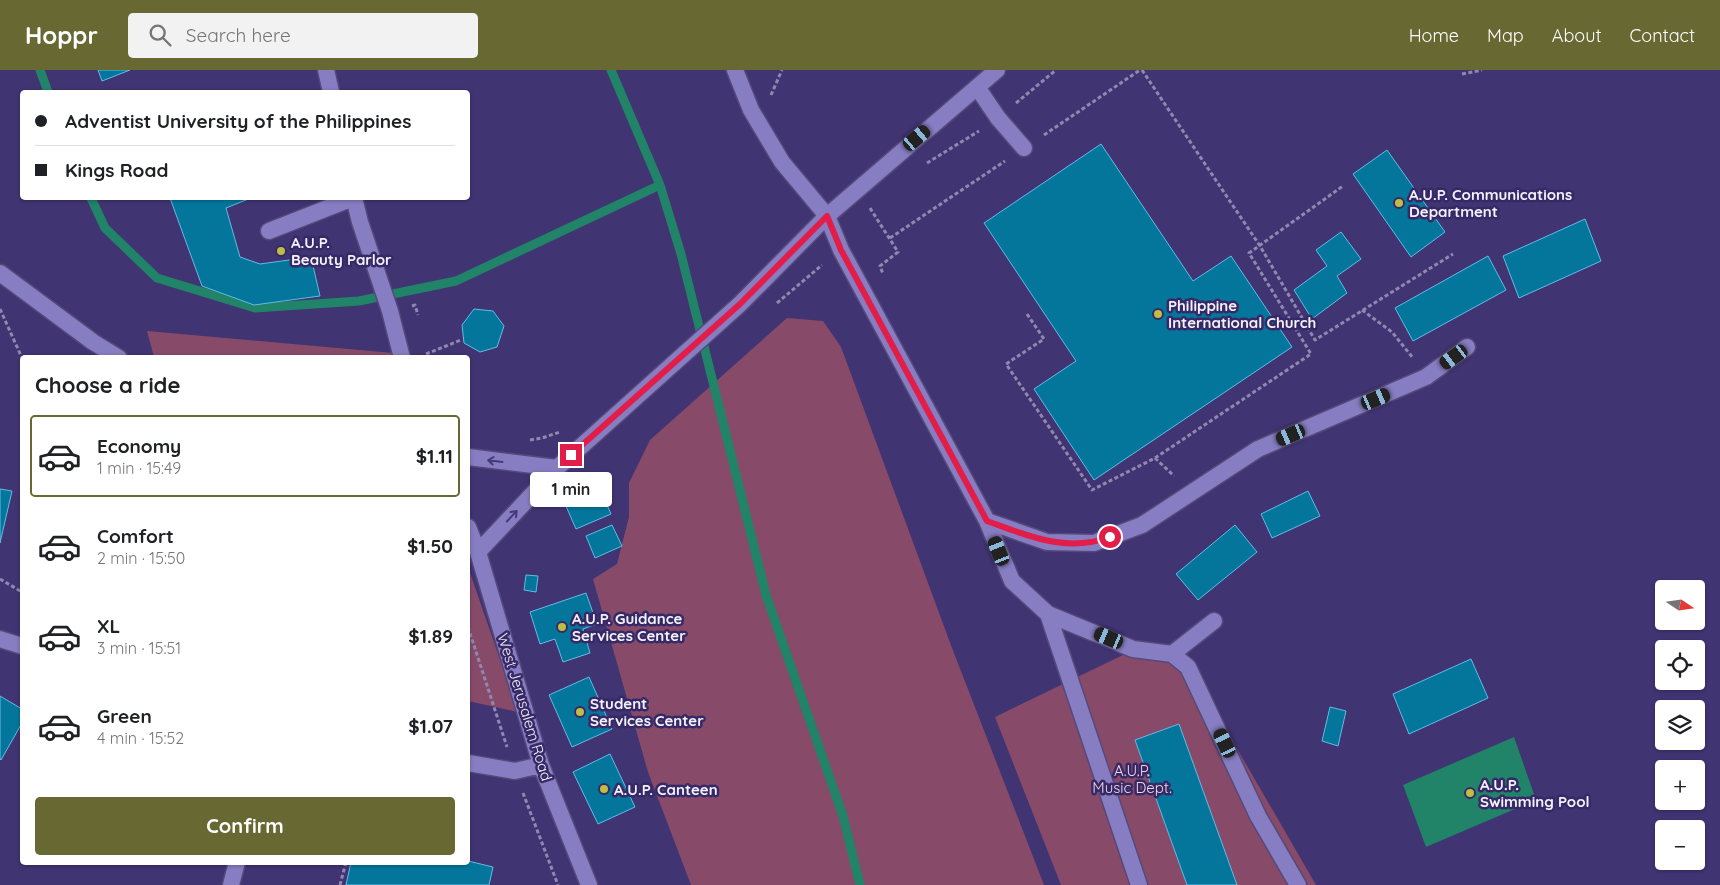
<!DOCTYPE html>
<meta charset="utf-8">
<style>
:root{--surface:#fff;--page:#f2f2f2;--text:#202124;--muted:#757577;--line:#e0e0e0;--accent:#676832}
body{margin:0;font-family:Quicksand,sans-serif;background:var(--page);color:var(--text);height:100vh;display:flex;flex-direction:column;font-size:19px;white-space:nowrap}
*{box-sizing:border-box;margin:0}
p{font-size:16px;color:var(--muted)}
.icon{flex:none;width:28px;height:28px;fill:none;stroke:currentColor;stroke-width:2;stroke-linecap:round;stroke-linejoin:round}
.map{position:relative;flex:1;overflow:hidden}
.drawer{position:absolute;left:20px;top:285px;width:450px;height:510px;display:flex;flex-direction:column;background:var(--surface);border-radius:5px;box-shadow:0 1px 4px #0004}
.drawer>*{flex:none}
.top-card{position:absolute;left:20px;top:20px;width:450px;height:110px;border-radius:5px;box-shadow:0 1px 4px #0004;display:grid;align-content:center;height:110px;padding:0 15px;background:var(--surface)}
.needle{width:32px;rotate:103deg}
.controls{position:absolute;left:1655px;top:510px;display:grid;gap:10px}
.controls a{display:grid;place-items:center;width:50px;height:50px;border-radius:5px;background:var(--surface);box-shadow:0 1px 4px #0004;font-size:25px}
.end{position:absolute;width:22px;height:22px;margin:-11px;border:6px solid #e11d48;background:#fff;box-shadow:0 0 0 2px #fff}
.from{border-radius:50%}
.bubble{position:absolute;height:35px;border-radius:5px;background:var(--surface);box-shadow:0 1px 4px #0004;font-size:16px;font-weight:700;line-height:35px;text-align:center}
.car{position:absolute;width:15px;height:30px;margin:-15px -8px;border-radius:6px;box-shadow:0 0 4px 1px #0007;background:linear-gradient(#222 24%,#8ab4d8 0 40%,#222 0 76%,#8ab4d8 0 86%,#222 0)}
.top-card b{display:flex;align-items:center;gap:18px;height:48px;font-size:19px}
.top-card b+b{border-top:1px solid var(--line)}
.top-card i{width:12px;height:12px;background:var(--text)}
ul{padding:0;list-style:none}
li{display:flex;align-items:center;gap:15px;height:82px;margin:0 10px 8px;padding:0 5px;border:2px solid transparent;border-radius:5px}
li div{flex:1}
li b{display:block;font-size:19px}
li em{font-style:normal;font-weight:700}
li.active{border-color:var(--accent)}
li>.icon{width:45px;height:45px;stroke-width:1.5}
h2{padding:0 15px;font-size:22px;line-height:60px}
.action{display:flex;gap:10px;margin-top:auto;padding:10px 15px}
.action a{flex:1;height:58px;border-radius:5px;background:var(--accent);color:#fff;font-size:20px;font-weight:700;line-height:58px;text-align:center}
header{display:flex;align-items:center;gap:30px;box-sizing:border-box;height:70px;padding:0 25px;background:var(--accent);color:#fff}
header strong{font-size:24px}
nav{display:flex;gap:28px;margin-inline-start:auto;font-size:18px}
.search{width:350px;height:45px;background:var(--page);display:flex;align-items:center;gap:12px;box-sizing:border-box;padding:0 18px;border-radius:5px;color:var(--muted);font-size:19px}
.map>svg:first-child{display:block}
</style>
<header>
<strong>Hoppr</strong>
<div class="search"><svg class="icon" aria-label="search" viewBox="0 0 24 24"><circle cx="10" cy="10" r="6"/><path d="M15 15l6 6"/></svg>Search here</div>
<nav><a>Home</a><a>Map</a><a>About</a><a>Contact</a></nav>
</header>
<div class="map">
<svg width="1720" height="815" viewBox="0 0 1720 815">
<rect width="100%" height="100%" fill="#413473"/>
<path fill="#874b69" d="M 787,248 L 823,251 L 841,277 L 952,578 L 1044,815 L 691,815 L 648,702 L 593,509 L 617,494 L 629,447 L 629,413 L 650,370 Z
M 147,261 L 393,283 L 395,287 L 154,287 Z
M 468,497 L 518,642 L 468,631 Z
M 1125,584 L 1162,588 L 1193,607 L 1217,644 L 1316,815 L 1061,815 L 995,647 Z"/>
<path fill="#218368" d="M 1514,667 L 1536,730 L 1426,777 L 1403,715 Z"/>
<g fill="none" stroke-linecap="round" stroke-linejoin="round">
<path stroke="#218368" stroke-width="9" d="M 40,0 L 48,22
M 611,0 L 660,115 L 681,184 L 766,525 L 843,746 L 860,815
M 91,128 L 105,158 L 157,208 L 255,238 L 359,231 L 456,211 L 660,115"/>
</g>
<path fill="#04769c" stroke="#62bce5" d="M 98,0 L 130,0 L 102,11 Z
M 1101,74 L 1193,211 L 1231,186 L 1292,277 L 1094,410 L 1034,319 L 1076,291 L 984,153 Z
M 1387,80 L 1445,162 L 1411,187 L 1353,104 Z
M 170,128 L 251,128 L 226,138 L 240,187 L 260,194 L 311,187 L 320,226 L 254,235 L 202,216 Z
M 1585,149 L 1601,191 L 1519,228 L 1503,186 Z
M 1341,162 L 1361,189 L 1337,206 L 1347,223 L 1312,249 L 1294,220 L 1327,196 L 1316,180 Z
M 1488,186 L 1506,220 L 1413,271 L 1395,238 Z
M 474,239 L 493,241 L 504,256 L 497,277 L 480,282 L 464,273 L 462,255 Z
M 597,412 L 611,444 L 576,459 L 562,427 Z
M 0,419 L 12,421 L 0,473 Z
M 1308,421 L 1320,446 L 1272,468 L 1261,444 Z
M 612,455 L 622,476 L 595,488 L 586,466 Z
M 1235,455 L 1257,482 L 1198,530 L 1176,504 Z
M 526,505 L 538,506 L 536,522 L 524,520 Z
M 586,523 L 597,554 L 583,559 L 590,583 L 563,592 L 555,569 L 540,574 L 530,542 Z
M 1471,589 L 1488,628 L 1409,664 L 1393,624 Z
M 589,607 L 612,659 L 572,677 L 549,625 Z
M 0,626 L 22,639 L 22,653 L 1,690 L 0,689 Z
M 1330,637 L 1346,641 L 1338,676 L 1322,671 Z
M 1179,654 L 1237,815 L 1187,815 L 1135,670 Z
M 610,684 L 635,737 L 598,754 L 573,702 Z
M 468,791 L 493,797 L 489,815 L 346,815 L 351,792 Z"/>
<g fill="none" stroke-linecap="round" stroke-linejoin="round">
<g stroke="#554979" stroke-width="19">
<path id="service" d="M 326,0 L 331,22
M 735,0 L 751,40 L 782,92 L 827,146 L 841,180 L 987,451 L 1012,511 L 1048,544 L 1133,579 L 1172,584 L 1188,597 L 1258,746 L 1298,815
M 977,17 L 998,48 L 1024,78
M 354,128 L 360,152 L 390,241 L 402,288
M 269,161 L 353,128
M 0,203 L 93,272 L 119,288
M 468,387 L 557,398
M 987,451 L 1047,472 L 1094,473 L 1142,455 L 1258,379 L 1426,307 L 1467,277
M 468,457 L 478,482 L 541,695 L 589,815
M 478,482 L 557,398 L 740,234 L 827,146 L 997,0
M 1048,544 L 1139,815
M 0,569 L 22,576
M 1172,584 L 1214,551
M 468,693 L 515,701 L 541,695
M 231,815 L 237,792"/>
</g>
<path stroke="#9088af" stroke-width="3" stroke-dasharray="4 2.5" stroke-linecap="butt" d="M 1142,0 L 1260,176 L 1315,270 L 1453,184
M 1462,4 L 1482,0
M 771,25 L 782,0
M 1016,33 L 1056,0
M 1044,65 L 1140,0
M 927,93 L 979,61
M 870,138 L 898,182 L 880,196 L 883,204
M 890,168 L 1005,91
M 777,233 L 822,195
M 412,236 L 415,235 L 418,245
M 0,239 L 22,288
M 1362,240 L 1392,262 L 1413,288
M 1027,244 L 1044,269 L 1006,294 L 1092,420 L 1155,388 L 1311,284 L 1249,183 L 1343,116
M 426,284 L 461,270
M 530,370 L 542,368 L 560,362
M 1155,388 L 1174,406
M 0,509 L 22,522
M 468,557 L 507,677
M 523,723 L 558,815
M 340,815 L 346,792"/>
<use href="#service" stroke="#877dc3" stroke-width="16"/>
</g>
<defs><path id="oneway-shaft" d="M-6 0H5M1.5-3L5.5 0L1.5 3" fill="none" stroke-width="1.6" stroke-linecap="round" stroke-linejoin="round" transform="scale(1.25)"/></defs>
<g stroke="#473a79">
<use href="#oneway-shaft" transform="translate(495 391) rotate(-173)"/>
<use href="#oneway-shaft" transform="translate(512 446) rotate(-47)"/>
</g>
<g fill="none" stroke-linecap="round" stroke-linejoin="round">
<path stroke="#e11d48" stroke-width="6" d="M 571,385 L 740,234 L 827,146 L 841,180 L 987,451 C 1028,466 1066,483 1110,467"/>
</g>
<g fill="#bebf42" stroke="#372967" stroke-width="2">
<circle cx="1399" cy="133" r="5"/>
<circle cx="281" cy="181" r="5"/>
<circle cx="1158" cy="244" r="5"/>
<circle cx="562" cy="557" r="5"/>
<circle cx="580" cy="642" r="5"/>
<circle cx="604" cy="719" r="5"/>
<circle cx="1470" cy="723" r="5"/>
</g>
<g text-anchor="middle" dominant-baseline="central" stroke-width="5" stroke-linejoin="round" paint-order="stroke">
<g font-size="15" font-weight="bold" fill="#f3f2fa" stroke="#372967" text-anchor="start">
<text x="1409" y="124">A.U.P. Communications<tspan x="1409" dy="17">Department</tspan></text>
<text x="291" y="172">A.U.P.<tspan x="291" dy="17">Beauty Parlor</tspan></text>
<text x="1168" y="235">Philippine<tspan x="1168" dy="17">International Church</tspan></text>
<text x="572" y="548">A.U.P. Guidance<tspan x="572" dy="17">Services Center</tspan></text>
<text x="590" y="633">Student<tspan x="590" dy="17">Services Center</tspan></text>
<text x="1480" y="714">A.U.P.<tspan x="1480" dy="17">Swimming Pool</tspan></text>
<text x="614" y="719">A.U.P. Canteen</text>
</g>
<g font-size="15" fill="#f3f2fa" stroke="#372967">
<text transform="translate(525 637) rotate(73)">West Jerusalem Road</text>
</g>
<g font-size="15" fill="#f1d8e3" stroke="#372967">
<text x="1132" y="700">A.U.P.<tspan x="1132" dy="17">Music Dept.</tspan></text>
</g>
</g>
</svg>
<div class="controls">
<a><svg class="needle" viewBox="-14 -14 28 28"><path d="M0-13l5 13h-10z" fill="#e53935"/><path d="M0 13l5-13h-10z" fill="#757577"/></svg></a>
<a><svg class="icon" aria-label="locate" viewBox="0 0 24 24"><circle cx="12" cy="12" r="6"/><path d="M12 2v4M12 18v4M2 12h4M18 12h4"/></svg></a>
<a><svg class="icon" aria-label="layers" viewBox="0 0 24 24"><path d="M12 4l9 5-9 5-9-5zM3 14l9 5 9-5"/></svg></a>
<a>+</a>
<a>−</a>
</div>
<i class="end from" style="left:1110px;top:467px"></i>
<i class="end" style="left:571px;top:385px"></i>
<div class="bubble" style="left:530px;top:402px;width:82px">1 min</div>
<i class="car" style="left:917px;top:68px;rotate:50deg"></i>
<i class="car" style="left:1454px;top:287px;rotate:234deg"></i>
<i class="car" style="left:1376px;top:329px;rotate:67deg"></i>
<i class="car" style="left:1291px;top:365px;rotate:247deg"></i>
<i class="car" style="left:999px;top:481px;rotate:338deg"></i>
<i class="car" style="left:1109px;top:568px;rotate:293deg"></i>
<i class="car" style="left:1225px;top:673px;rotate:335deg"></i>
<div class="top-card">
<b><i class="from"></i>Adventist University of the Philippines</b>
<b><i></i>Kings Road</b>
</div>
<section class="drawer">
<h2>Choose a ride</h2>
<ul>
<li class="active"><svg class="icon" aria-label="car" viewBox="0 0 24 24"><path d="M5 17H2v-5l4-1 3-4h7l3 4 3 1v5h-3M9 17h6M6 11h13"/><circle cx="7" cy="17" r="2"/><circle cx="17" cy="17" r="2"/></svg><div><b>Economy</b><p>1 min · 15:49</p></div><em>$1.11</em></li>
<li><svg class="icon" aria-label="car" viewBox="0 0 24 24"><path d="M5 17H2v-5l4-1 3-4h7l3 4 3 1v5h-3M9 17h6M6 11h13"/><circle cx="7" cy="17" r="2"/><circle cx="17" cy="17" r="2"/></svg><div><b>Comfort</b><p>2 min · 15:50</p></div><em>$1.50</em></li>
<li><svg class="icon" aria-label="car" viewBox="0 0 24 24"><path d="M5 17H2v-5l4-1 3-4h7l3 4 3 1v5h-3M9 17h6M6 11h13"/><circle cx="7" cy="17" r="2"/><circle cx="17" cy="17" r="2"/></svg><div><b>XL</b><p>3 min · 15:51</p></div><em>$1.89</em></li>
<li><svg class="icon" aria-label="car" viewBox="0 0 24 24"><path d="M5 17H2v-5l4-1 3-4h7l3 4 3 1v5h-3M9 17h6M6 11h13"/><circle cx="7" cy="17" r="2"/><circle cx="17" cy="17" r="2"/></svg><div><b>Green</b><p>4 min · 15:52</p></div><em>$1.07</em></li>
</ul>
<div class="action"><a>Confirm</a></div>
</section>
</div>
